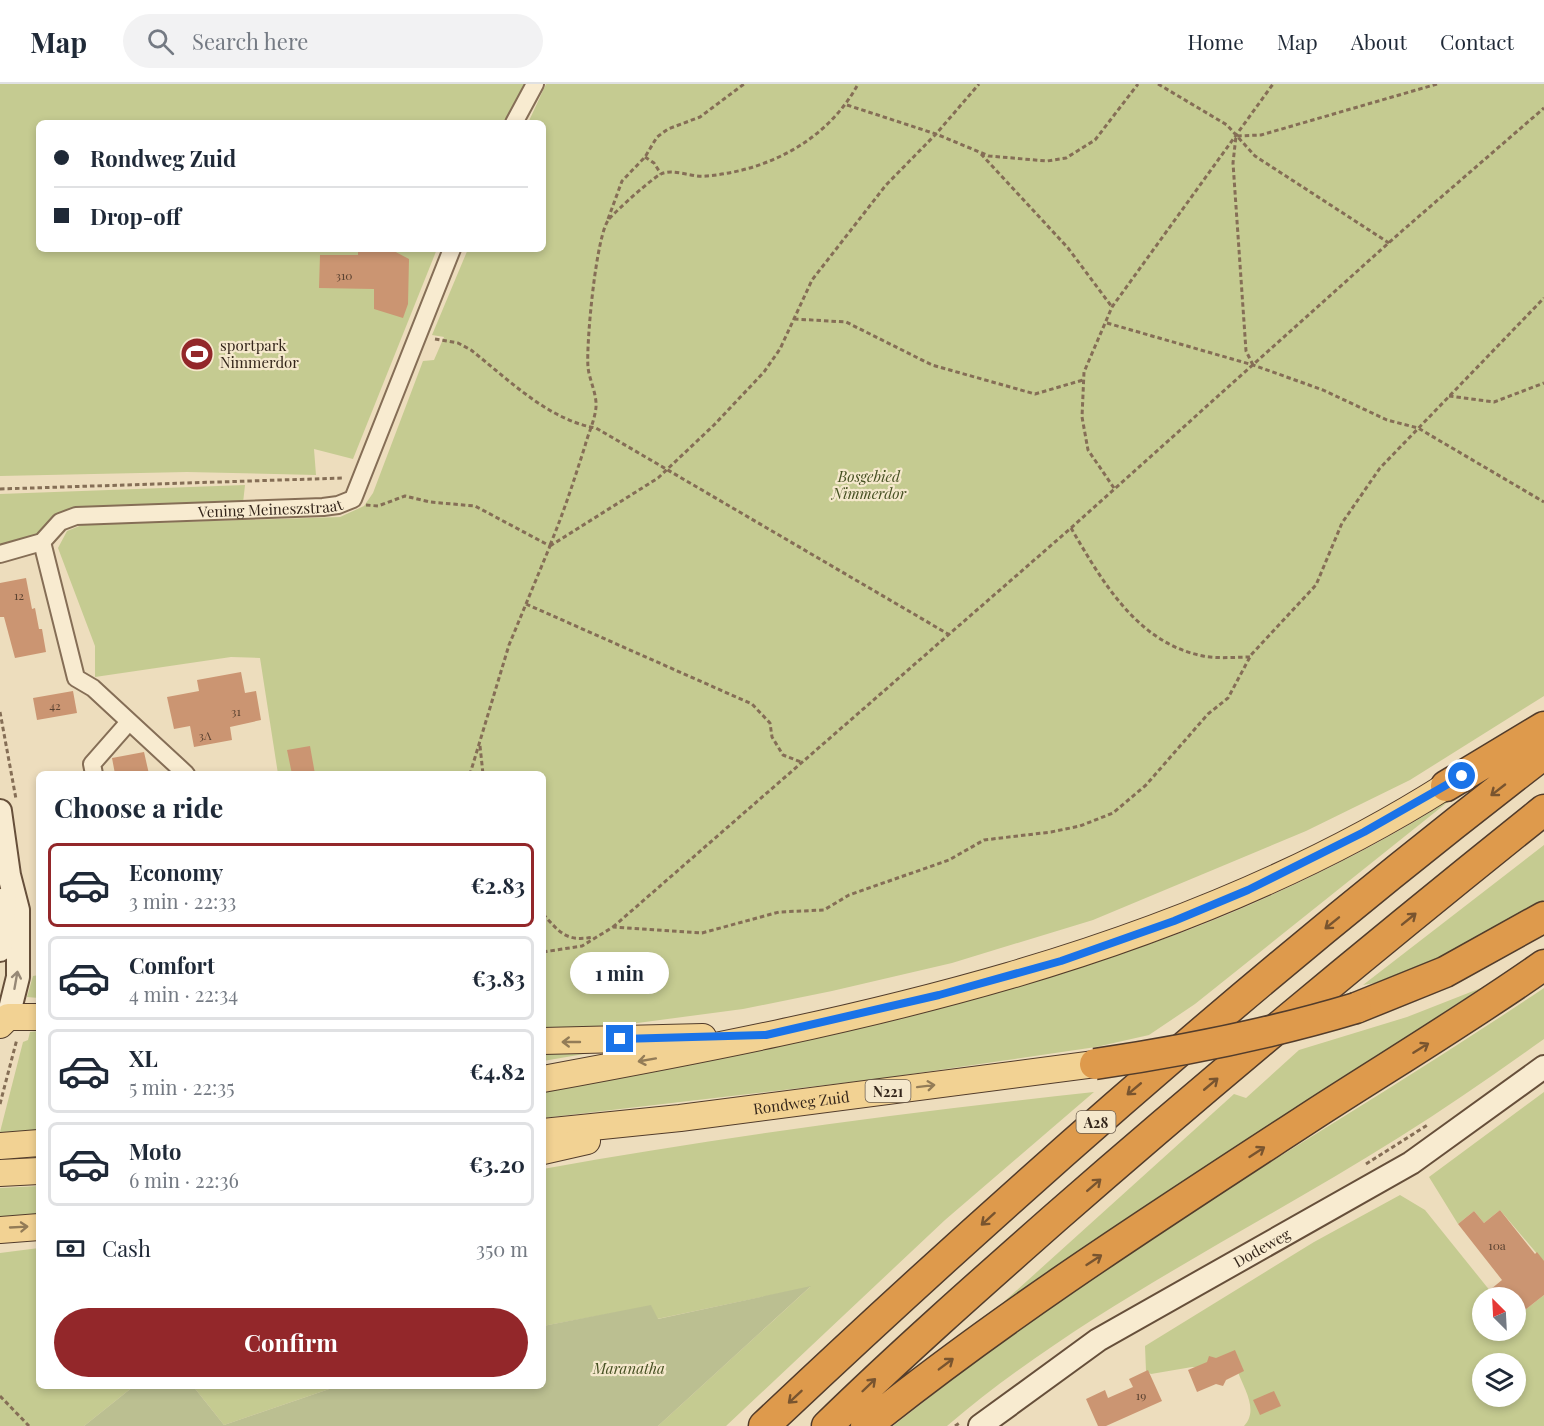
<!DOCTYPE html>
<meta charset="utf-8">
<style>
:root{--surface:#fff;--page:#f2f2f3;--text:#1f2937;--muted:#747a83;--line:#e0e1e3;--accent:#93272a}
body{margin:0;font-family:"Playfair Display",serif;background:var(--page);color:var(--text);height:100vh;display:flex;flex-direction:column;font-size:22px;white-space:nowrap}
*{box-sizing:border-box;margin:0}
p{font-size:20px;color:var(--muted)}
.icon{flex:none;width:33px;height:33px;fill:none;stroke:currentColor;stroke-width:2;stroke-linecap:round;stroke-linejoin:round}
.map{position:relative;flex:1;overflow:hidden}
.panel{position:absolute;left:36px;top:687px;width:510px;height:618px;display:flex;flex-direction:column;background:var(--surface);border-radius:9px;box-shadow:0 3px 9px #0003}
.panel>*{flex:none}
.guide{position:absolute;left:36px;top:36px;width:510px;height:132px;border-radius:9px;box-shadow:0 3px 9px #0003;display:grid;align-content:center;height:132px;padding:0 18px;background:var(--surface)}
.needle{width:39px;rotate:336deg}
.fabs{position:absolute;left:1472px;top:1203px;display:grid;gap:12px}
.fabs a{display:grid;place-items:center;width:54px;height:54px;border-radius:50%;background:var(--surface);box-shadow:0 3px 9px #0003;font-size:30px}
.end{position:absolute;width:27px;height:27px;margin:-14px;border:8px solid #1a73e8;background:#fff;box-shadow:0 0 0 3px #fff}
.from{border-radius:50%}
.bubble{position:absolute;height:42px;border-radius:21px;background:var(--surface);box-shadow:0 3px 9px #0003;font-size:20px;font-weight:700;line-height:42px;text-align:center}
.guide b{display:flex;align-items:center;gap:21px;height:57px;font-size:22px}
.guide b+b{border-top:2px solid var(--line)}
.guide i{width:15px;height:15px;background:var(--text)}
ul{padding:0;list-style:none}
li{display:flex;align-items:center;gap:18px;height:84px;margin:0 12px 9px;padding:0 6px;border:3px solid var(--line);border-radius:9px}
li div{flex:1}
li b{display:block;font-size:22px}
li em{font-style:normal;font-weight:700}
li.selected{border-color:var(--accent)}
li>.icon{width:54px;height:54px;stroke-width:1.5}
h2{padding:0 18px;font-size:27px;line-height:72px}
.pay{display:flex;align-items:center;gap:15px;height:66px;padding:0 18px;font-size:22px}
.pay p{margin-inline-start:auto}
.cta{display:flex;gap:12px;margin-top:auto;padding:12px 18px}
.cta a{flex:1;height:69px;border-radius:36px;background:var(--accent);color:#fff;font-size:24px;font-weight:700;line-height:69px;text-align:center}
header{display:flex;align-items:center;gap:36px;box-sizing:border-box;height:84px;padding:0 30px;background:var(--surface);border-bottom:2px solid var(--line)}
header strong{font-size:28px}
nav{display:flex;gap:33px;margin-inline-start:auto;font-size:21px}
.search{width:420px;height:54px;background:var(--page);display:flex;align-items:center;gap:15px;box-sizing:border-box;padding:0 21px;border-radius:33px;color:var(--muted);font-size:22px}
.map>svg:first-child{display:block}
</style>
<header>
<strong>Map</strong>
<div class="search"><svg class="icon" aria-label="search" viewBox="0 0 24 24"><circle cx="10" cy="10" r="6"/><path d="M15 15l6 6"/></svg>Search here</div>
<nav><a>Home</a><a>Map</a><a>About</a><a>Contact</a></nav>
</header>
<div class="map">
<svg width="1544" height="1342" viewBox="0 0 1544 1342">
<rect width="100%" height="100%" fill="#edddbd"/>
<path fill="#c5cb91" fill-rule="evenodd" d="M 0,0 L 526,0 L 506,39 L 39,39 L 39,165 L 437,165 L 353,375 L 314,365 L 316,391 L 187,388 L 0,392 Z
M 546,0 L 1544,0 L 1544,612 L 1410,696 L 1306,747 L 1093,836 L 952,879 L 832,907 L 743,925 L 577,947 L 543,948 L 543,690 L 278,690 L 260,574 L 231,573 L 95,593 L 95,562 L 58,464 L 67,447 L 82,441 L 340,433 L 364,422 L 373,409 L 423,277 L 434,276 L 444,253 L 432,251 L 468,165 L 543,165 L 543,39 L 528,39 Z
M 245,401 L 243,419 L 79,425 L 36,455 L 0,463 L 0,410 Z
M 1454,713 L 1195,920 L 1149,951 L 1096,963 L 877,995 L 543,1034 L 543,1008 C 688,982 831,950 973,911 C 1046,891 1120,872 1191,845 C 1276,812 1378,763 1454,713 Z
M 1544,761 L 1544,816 C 1491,851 1427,892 1363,901 Z
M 39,891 L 39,914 L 27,913 L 33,892 Z
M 1481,904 L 1318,1012 L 955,1262 L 1234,1010 L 1246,1014 L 1299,966 L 1407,933 Z
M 1544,904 L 1544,955 C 1496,989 1448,1023 1398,1054 C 1247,1149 1083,1226 947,1342 L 893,1342 C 977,1275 1064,1210 1153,1152 C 1283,1069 1416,990 1544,904 Z
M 39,947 L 39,1048 L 0,1048 L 23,958 L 28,956 L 30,948 Z
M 543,969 L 590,969 L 543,977 Z
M 1094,1008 L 945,1136 L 726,1342 L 658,1342 L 810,1203 L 657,1235 L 651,1222 L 543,1242 L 543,1085 C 725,1052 910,1028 1094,1008 Z
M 1544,1008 L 1544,1178 L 1500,1126 L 1484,1139 L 1474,1127 L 1458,1140 L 1429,1093 Z
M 39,1102 L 39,1134 L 0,1136 L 0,1104 Z
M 1400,1111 L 1425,1126 L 1495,1213 L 1482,1214 L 1482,1246 L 1515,1246 L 1515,1234 L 1544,1211 L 1544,1342 L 1244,1342 C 1259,1326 1244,1305 1238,1288 L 1192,1283 L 1151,1290 L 1146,1287 L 1145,1262 L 1314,1158 ZM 1482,1280 L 1515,1280 L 1515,1312 L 1482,1312 Z
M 39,1164 L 39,1302 L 134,1302 L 84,1342 L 0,1342 L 0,1169 Z
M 193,1302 L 338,1302 L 224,1341 Z"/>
<path fill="#bbbf91" d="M 811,1202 L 658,1342 L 84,1342 L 134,1302 L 193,1302 L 224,1341 L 338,1302 L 543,1302 L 543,1242 L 651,1221 L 658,1235 Z"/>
<path fill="#cb9572" d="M 358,165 L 390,165 L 409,175 L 408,220 L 403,234 L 374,225 L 374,205 L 319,204 L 320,171 L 358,171 Z
M 26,494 L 32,525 L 35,524 L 39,545 L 42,545 L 46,568 L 15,574 L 4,533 L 0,533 L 0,499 Z
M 241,588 L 245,609 L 256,607 L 261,636 L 230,643 L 232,656 L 194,663 L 190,642 L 174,645 L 167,613 L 199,607 L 197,596 Z
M 73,607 L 77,629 L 37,636 L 33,614 Z
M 310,662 L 315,690 L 292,690 L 287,666 Z
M 144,668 L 149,690 L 115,690 L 112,674 Z
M 1500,1126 L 1535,1170 L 1537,1168 L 1544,1177 L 1544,1211 L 1515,1234 L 1515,1214 L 1480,1214 L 1502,1196 L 1458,1140 L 1474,1127 L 1484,1139 Z
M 1235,1266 L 1244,1287 L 1226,1296 L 1223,1302 L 1216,1300 L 1197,1308 L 1188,1286 L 1207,1278 L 1209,1272 L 1216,1274 Z
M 1148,1286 L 1162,1317 L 1106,1342 L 1098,1342 L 1086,1315 L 1105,1306 L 1108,1314 L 1133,1303 L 1129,1295 Z
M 1274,1307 L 1281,1322 L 1260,1331 L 1253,1316 Z"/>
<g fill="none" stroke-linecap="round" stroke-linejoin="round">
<g stroke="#856e56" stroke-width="20">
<g id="street">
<path d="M 514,39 L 535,0"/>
<path d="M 42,458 L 76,594 L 93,604 L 186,690"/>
<path id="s1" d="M 0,470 L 42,458 L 60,438 L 76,432 L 323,423 L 338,421 L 353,415 L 452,165"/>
<path d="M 94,690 L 92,680 L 128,639"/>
</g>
</g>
<g stroke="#664f3a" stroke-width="26">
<g id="secondary">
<path d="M 0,727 L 9,791 L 18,826 L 18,893 L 8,933"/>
<path d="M 0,866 L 5,815"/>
<path id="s2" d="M 980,1342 L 1098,1256 L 1411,1079 L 1544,983"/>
</g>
</g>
<g stroke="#523c2b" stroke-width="28">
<g id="primary">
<path d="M 0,941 L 8,933 L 39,933"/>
<path d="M 543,957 L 703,953"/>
<path d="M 543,995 C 854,938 1174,874 1446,702"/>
<path id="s3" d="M 543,1048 L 680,1034 L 1095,980"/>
<path d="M 0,1062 L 39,1059"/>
<path d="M 543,1067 L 587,1057"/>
<path d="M 0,1089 L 39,1087"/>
<path d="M 0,1146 L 39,1143"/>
</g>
</g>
<g stroke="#523c2b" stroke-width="33">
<path id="highway" d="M 1446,702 L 1544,643
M 1356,924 L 1445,888 L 1544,833
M 764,1342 C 1014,1106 1272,879 1544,670
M 827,1342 C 901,1270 978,1202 1055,1134 C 1215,994 1378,859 1544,726
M 866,1342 C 1009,1227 1163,1129 1316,1029 C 1392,980 1470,933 1544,881"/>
</g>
<path stroke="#856e56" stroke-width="3" stroke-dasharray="4.5 3" stroke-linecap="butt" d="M 1158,0 L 1227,41 L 1255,72 L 1389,159
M 847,21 L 936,50 L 989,72 L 1047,77 L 1066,74 L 1095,56 L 1138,0
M 981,70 L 1068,164 L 1112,223
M 645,73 L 654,79 L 661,90
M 608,135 L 622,97 L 645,73 L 657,53 L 668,45 L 700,33 L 744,0
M 794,235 L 846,238 L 932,281 L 1035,310 L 1083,296
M 1107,239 L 1253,281 L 1323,306 L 1387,336 L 1418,344 L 1544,418
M 435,255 L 458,259 L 471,266 C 508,295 548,336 596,344 L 948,550
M 1253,281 L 1246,267 L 1233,79 L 1236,52 L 1261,51 L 1437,0
M 1449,312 L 1494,318 L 1544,299
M 1114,404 L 1088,366 L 1082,333 L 1084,288 L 1112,223 L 1273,0
M 0,405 L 343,394
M 366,421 L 378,422 L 405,412 L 430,418 L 475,422 L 550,462 L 509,561 L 470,690
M 1071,444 C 1102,497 1137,559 1203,572 C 1218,575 1235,573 1250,573
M 550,461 C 564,428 574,396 585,362 C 588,350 595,336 596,323 C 597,310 589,295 588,283 C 586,261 596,150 609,135 C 617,126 651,95 661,90 C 674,84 692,94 706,92 C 768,87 828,56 858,0
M 550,462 L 658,394 L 714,341 L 764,288 L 780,265 L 812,196 L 886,101 L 936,50 L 979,0
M 526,520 L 752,620 L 770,639 L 772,653 L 783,671 L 801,678
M 0,628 L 16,715
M 480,662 L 483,690
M 543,830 C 561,850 567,858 594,853
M 613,843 L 1071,444 L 1402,147 L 1544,24
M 543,868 L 582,862 L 613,843 L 702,849 L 779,828 L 824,826 L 849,811 L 949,776 L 984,756 L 1051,748 L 1080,742 L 1113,729 L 1146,701 L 1208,630 L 1228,614 L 1251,571 L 1316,501 L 1342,439 L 1380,384 L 1544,214
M 0,1020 L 17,955
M 1366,1080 L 1429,1040
M 0,1312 L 29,1342
M 955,1342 L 961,1338"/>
<use href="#street" stroke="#f8ebd0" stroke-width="16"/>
<use href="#secondary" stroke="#f8ebd0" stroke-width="22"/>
<use href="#primary" stroke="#f2d293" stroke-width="26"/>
<use href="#highway" stroke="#de9a4c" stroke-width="30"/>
<g stroke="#523c2b" stroke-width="33" stroke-linecap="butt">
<path id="highway-bridge" d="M 1095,980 C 1184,967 1270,950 1356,924"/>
</g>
<use href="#highway-bridge" stroke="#de9a4c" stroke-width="30"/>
</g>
<defs><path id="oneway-shaft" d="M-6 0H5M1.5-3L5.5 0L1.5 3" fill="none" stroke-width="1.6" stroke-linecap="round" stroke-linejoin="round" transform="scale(1.5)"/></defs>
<g stroke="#78542f">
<use href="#oneway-shaft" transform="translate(1498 706) rotate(142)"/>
<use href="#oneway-shaft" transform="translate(1409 835) rotate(-39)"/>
<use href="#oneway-shaft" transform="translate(1332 839) rotate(141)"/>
<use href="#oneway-shaft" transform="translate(1421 964) rotate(-32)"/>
<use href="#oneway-shaft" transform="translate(1211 1000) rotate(-40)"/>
<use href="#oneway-shaft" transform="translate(1134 1005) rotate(140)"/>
<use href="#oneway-shaft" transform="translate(1257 1068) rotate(-33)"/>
<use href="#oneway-shaft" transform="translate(1094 1101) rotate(-41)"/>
<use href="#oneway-shaft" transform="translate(988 1135) rotate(138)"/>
<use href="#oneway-shaft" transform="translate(1094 1176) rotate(-33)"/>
<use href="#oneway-shaft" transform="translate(946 1280) rotate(-37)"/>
<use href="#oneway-shaft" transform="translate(869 1301) rotate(-44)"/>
<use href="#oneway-shaft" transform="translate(795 1313) rotate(137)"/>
</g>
<use stroke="#968876" href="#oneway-shaft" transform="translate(16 896) rotate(-80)"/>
<g stroke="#937c57">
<use href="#oneway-shaft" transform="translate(571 958) rotate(180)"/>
<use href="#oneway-shaft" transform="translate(647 976) rotate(170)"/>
<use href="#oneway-shaft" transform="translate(926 1002) rotate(-7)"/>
<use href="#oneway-shaft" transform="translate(19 1143) rotate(-3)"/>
</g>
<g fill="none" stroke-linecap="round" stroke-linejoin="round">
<path stroke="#1a73e8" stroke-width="8" d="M 620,955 L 766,951 L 939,911 L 1061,877 L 1174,837 L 1248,806 L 1364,748 L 1462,692"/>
</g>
<defs>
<g id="stadium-disc" transform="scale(1.725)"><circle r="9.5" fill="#93272a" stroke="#f5e8cc"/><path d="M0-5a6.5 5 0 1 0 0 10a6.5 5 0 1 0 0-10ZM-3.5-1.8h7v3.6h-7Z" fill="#fff"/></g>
</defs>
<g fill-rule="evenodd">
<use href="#stadium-disc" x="197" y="270"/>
</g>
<g text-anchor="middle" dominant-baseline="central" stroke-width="4.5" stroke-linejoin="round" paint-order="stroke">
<g font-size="12" fill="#5a4231">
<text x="344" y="191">310</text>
<text x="19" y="511">12</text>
<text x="55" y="621">42</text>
<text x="236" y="627">31</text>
<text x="205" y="651">3A</text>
<text x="1497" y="1161">10a</text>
<text x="1141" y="1311">19</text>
</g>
<g fill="#f5e8cc" stroke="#6e6050" stroke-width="1.5">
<rect x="865.5" y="996" width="45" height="22" rx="4.5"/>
<rect x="1076.5" y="1027" width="39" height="22" rx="4.5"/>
</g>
<g font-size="14" font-weight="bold" fill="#34261b">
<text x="888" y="1007">N221</text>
<text x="1096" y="1038">A28</text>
</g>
<g font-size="15" fill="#34261b" stroke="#f5e8cc" text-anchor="start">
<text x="220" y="261">sportpark<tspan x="220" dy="17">Nimmerdor</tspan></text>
</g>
<g font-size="15" font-style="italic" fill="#465022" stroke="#f5e8cc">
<text x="869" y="392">Bosgebied<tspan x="869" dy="17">Nimmerdor</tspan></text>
<text x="629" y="1284">Maranatha</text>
</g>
<g font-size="15" fill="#34261b" stroke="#f5e8cc">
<text stroke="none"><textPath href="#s1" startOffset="282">Vening Meineszstraat</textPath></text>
<text stroke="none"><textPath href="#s3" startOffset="260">Rondweg Zuid</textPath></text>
<text stroke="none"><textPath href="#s2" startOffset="334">Dodeweg</textPath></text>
</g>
</g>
</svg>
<div class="fabs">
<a><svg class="needle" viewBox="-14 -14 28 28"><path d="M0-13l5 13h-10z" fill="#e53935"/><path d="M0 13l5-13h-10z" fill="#747a83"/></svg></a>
<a><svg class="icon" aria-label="layers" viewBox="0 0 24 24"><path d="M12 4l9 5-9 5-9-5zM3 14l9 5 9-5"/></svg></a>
</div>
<i class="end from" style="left:1462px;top:692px"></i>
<i class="end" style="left:620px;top:955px"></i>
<div class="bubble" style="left:570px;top:868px;width:99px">1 min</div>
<div class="guide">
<b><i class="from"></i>Rondweg Zuid</b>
<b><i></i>Drop-off</b>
</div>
<section class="panel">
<h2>Choose a ride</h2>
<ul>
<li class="selected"><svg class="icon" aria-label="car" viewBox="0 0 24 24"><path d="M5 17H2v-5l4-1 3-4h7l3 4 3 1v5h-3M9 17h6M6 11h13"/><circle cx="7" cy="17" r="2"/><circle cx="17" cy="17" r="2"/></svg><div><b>Economy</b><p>3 min · 22:33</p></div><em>€2.83</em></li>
<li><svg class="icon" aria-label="car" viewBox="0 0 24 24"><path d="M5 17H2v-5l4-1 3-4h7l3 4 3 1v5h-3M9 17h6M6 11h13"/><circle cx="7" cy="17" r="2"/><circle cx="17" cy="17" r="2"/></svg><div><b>Comfort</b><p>4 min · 22:34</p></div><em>€3.83</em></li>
<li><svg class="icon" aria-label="car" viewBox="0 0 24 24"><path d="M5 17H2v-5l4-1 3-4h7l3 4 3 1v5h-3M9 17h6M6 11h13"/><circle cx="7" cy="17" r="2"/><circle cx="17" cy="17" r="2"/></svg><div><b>XL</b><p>5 min · 22:35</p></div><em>€4.82</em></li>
<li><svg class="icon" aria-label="car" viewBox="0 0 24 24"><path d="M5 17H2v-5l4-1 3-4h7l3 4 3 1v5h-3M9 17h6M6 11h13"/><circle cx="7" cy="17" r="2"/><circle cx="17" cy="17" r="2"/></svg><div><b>Moto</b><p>6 min · 22:36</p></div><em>€3.20</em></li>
</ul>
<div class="pay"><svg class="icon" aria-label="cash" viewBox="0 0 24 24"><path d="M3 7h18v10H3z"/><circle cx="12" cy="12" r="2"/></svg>Cash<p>350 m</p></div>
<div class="cta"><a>Confirm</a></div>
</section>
</div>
